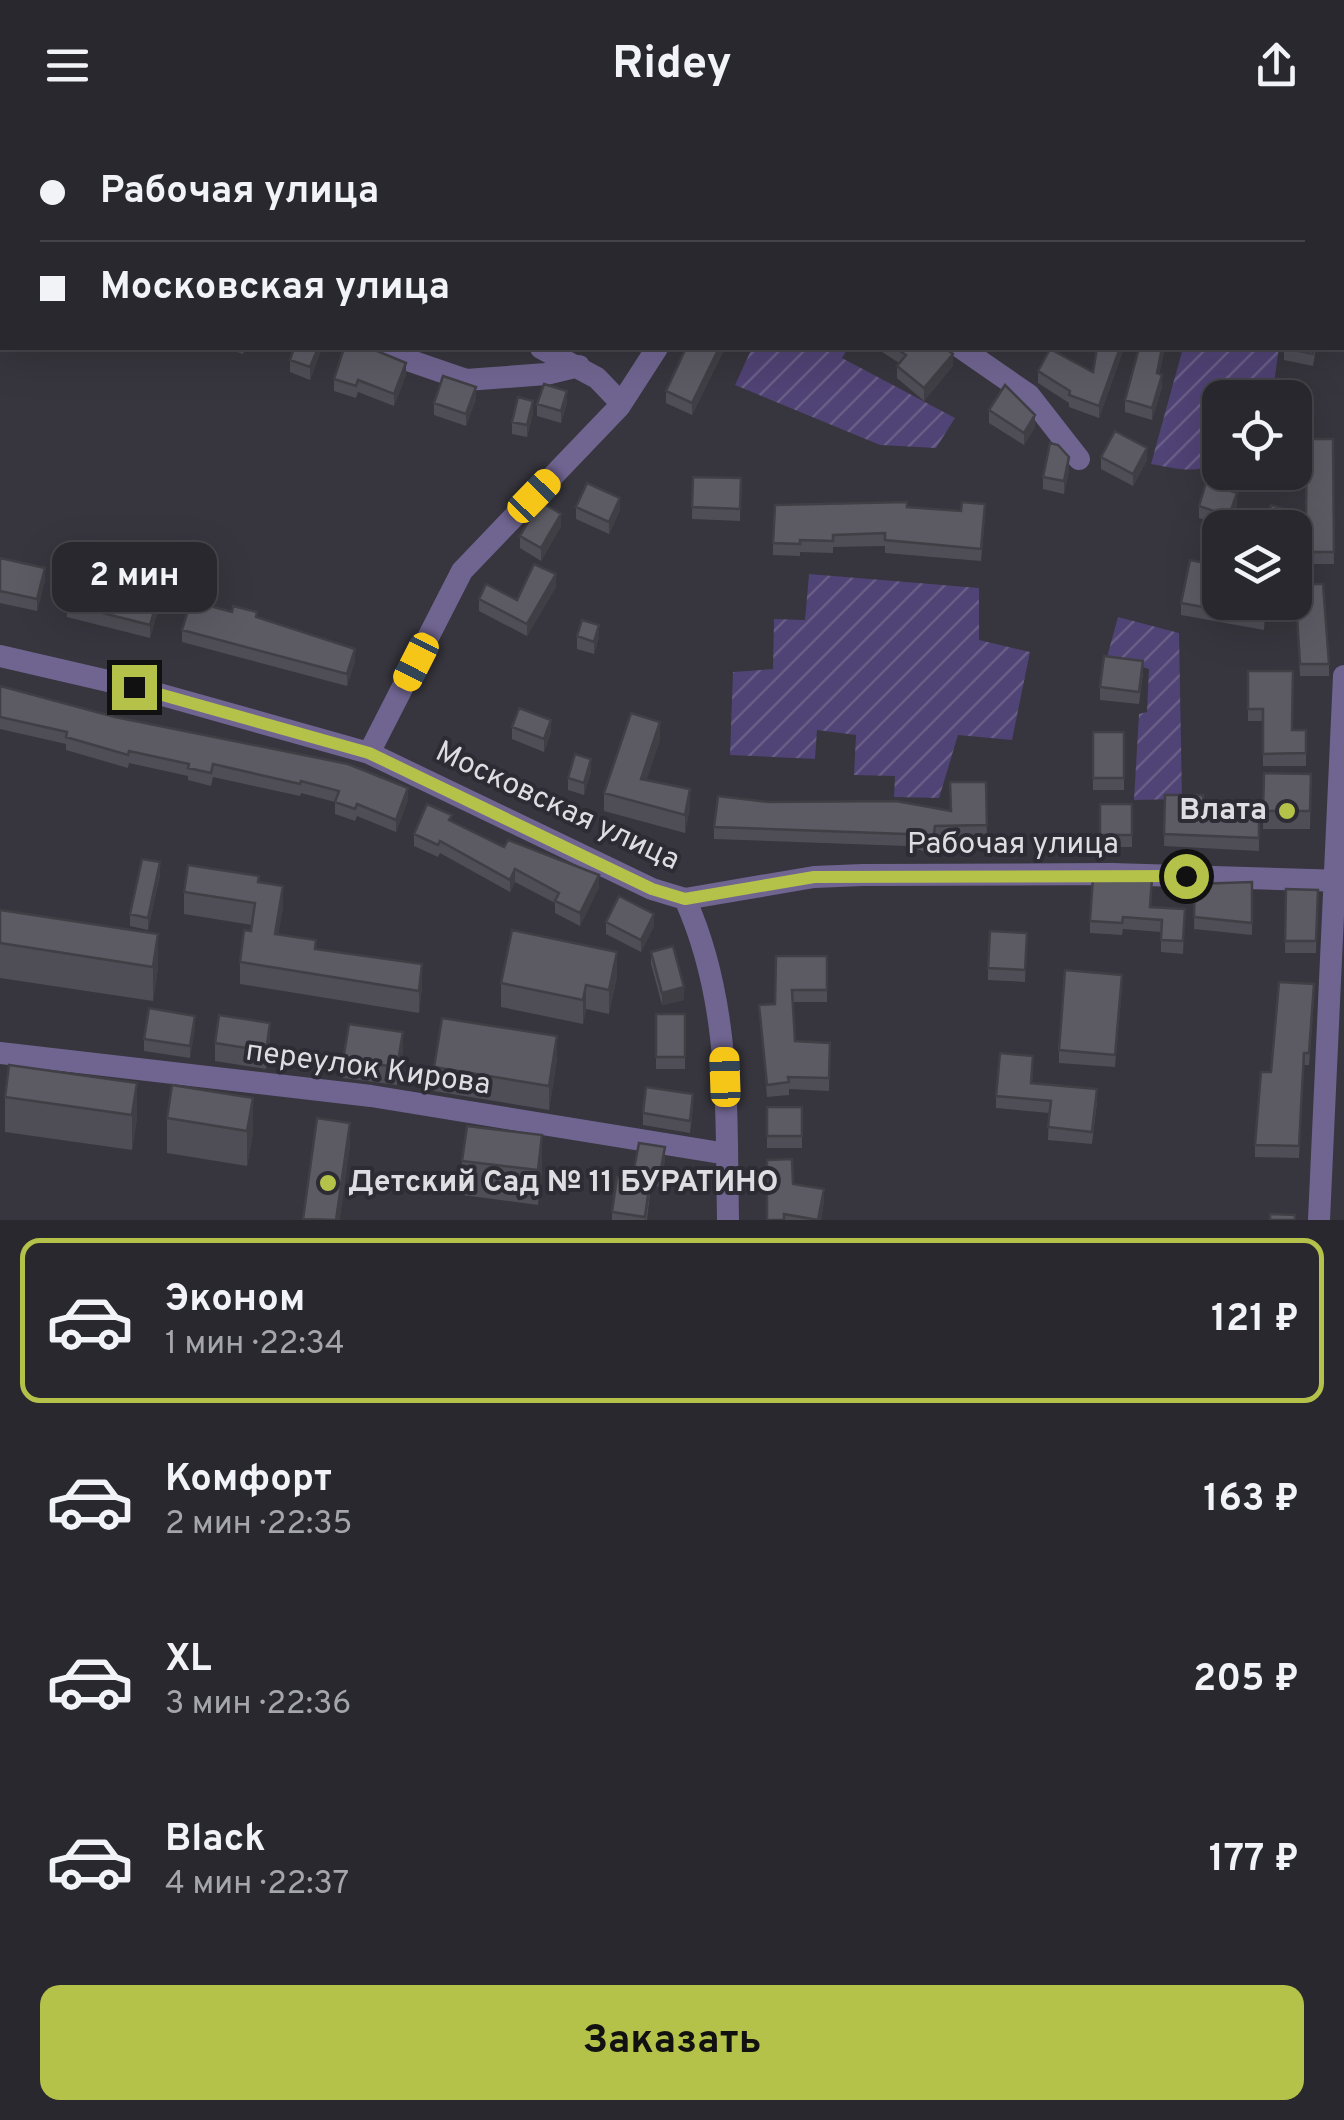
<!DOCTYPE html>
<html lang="ru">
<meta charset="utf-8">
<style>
:root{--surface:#29282e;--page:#35343a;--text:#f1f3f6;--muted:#a5a6aa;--line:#45444a;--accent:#b5c249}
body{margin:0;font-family:Overpass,sans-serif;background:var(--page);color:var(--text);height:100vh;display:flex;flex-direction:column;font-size:38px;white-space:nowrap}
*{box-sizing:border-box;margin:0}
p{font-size:32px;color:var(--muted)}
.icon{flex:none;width:55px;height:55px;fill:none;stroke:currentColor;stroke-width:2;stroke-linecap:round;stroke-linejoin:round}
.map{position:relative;height:1090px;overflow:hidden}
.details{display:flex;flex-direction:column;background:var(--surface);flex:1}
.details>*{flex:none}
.guide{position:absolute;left:0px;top:0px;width:1345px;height:220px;box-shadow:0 10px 40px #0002,0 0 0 2px var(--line);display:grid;align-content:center;height:220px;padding:0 40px;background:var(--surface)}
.tools{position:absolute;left:1202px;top:250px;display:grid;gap:20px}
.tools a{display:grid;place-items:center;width:110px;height:110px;border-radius:20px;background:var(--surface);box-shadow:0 10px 40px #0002,0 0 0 2px var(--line);font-size:50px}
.end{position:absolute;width:45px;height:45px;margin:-22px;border:12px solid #b5c249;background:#111;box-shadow:0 0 0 5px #111}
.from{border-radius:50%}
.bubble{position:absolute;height:70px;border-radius:20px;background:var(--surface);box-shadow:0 10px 40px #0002,0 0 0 2px var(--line);font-size:32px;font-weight:700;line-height:70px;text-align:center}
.car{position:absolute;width:30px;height:60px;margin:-30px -15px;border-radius:12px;box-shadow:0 0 8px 2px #0007;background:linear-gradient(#f5c518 24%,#345 0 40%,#f5c518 0 76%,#345 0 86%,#f5c518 0)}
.guide b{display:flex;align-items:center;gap:35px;height:95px;font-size:38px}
.guide b+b{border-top:2px solid var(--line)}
.guide i{width:25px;height:25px;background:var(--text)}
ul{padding:18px 0 0;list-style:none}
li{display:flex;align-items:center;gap:30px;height:165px;margin:0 20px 15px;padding:0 20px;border:5px solid transparent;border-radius:20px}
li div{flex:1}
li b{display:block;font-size:38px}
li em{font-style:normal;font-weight:700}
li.current{border-color:var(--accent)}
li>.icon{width:90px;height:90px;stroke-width:1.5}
.cta{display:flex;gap:20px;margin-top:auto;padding:20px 40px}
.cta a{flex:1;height:115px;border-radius:20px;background:var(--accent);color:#111;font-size:40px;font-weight:700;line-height:115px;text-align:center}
header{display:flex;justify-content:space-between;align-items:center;height:130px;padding:0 40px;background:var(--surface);font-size:45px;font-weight:700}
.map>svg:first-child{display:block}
</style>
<header><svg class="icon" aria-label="menu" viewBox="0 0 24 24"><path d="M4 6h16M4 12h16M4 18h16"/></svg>Ridey<svg class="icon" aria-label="share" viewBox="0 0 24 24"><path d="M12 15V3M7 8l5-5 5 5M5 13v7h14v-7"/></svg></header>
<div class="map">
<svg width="1344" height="1090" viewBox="0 0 1344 1090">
<defs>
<pattern id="garden-furrows" width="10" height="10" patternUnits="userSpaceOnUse" patternTransform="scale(2.5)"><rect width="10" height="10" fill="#504375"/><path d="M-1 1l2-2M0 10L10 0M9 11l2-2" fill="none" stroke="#695e88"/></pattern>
</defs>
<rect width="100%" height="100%" fill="#37353d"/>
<path fill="url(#garden-furrows)" d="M 752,218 L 848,218 L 842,228 L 955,288 L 936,318 L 880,315 L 735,255 Z
M 1183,218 L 1279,218 L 1272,267 L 1220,268 L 1220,330 C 1200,346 1174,338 1151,334 Z
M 809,444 L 979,458 L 979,510 L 1030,522 L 1012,610 L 958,605 L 939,668 L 894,667 L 895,646 L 854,645 L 856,605 L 817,600 L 815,629 L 730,625 L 733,542 L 773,539 L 774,489 L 805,490 Z
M 1118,487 L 1179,503 L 1182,669 L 1134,670 L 1139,584 L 1147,582 L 1149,539 L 1107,527 Z"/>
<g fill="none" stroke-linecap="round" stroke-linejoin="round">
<path stroke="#29174c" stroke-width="28" d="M 911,0 L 916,2
M 1046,2 L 1050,0"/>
<path stroke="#706591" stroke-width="22" d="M 225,0 L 228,2
M 786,2 L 787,0
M 0,104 L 2,105
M 373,218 L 466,250 L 546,244 L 579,236
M 541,218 L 597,248 L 621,273
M 961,218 L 1029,265 L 1079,329
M 0,526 L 134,557 L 369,623 L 652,759 L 685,769 L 814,747 L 863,745 L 1112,744 L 1344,751
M 369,623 L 462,441 L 619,277 L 657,218
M 685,769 C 731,871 726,980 728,1090
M 0,923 L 371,966 L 727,1024
M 1319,1090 L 1344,546"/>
</g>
<path fill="#4f4d55" d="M 1332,0 L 1344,0 L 1344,13 L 1342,13 L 1342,2 L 1332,2 Z
M 226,218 L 245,218 L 243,224 Z
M 294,218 L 322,218 L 310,250 L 290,242 L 290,230 Z
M 725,218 L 692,285 L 666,273 L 666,261 Z
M 876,218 L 945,218 L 953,236 L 924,271 L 897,248 L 897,236 L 899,233 Z
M 1124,218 L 1099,288 L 1069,277 L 1069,273 L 1038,253 L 1038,241 L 1093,242 Z
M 1139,218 L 1165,218 L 1159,244 L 1162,257 L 1152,290 L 1125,282 L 1125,270 Z
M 1284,218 L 1316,218 L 1313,236 L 1284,230 Z
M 406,245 L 394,276 L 358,262 L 356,268 L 334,261 L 334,249 Z
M 476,269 L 466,296 L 434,285 L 434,273 Z
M 567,273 L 561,293 L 537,286 L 537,274 Z
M 989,280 L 1035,297 L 1024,315 L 989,293 Z
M 533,283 L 527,307 L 512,304 L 512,292 Z
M 1333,309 L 1334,434 L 1302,434 L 1302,427 L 1295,425 L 1295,398 L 1306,386 Z
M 1101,327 L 1147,330 L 1133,356 L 1101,339 Z
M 1069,340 L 1064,364 L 1043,359 L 1043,347 Z
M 693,347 L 741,348 L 740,391 L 692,389 Z
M 1237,375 L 1229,398 L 1199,388 L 1199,376 Z
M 576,377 L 620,380 L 609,404 L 576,389 Z
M 907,377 L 985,386 L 981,431 L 885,423 L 885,416 L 833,417 L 833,423 L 800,422 L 800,426 L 773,425 L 773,413 Z
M 561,396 L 541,431 L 520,418 L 520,406 Z
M 0,428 L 45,450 L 37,481 L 0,473 Z
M 190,443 L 182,478 L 160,473 L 160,461 Z
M 1295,454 L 1329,534 L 1329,546 L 1300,546 Z
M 556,457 L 527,506 L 479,481 L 479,469 L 517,470 Z
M 1266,472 L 1264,500 L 1181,485 L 1181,473 Z
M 67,474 L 158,480 L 150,508 L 67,487 Z
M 232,482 L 257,487 L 355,531 L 347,556 L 182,512 L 182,500 Z
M 577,506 L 599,507 L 594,524 L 577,519 Z
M 1248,541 L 1292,600 L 1306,600 L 1306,636 L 1263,636 L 1263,591 L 1248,591 Z
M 1143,543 L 1139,574 L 1100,570 L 1100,557 Z
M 0,556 L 408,670 L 396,702 L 357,686 L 355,691 L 335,684 L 335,672 L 301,663 L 300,666 L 213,647 L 211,656 L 188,650 L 188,646 L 129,633 L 128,638 L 66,620 L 66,614 L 0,599 Z
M 512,597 L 551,602 L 544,622 L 512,609 Z
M 1124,602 L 1124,660 L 1093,660 L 1093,648 Z
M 660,610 L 646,650 L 690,677 L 685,703 L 604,681 L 604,663 Z
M 591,641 L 584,665 L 568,660 L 568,648 Z
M 1264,643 L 1311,644 L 1310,699 L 1263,699 Z
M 986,652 L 987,707 L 935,708 L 933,724 L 906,716 L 714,709 L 714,697 L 769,672 L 950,681 Z
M 1165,665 L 1203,679 L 1259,681 L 1259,721 L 1164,716 Z
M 1100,674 L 1132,674 L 1132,717 L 1100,717 Z
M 452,691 L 504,717 L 599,757 L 580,796 L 555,783 L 555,773 L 515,752 L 510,762 L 440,723 L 438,727 L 414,716 L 414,704 Z
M 160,745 L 148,800 L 130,796 L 130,784 Z
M 259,752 L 283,777 L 278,805 L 422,856 L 419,883 L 240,854 L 240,832 L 252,795 L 184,784 L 184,762 Z
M 1252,752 L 1252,805 L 1194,799 L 1195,754 Z
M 1286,759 L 1318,760 L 1316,823 L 1285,823 Z
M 1152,760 L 1151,777 L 1185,779 L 1183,824 L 1161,822 L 1161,802 L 1123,799 L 1122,805 L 1090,803 L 1090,791 Z
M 0,780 L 158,838 L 153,871 L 0,848 Z
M 606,792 L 654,796 L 641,822 L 606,804 Z
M 1027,803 L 1025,852 L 988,850 L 988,838 Z
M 651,822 L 684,870 L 662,875 L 651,834 Z
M 827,826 L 827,872 L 793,872 L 795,911 L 830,913 L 829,961 L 789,959 L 789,965 L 767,967 L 759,875 L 775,874 Z
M 617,846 L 609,884 L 586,879 L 583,894 L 501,877 L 501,853 Z
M 1122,857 L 1115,937 L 1059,933 L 1059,920 Z
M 1314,866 L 1309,935 L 1304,935 L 1299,1028 L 1255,1027 L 1255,1015 L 1271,942 Z
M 656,884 L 685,884 L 685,939 L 656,939 Z
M 195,898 L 190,928 L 144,921 L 144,909 Z
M 270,911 L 266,939 L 215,931 L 215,913 Z
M 403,920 L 397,955 L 343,948 L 343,930 Z
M 557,929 L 549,980 L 434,961 L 434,937 Z
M 9,935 L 137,988 L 132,1020 L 5,1002 L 5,967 Z
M 1033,938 L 1032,953 L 1097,972 L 1092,1014 L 1048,1010 L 1049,983 L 996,978 L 996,966 Z
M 253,968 L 253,1003 L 247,1036 L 167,1023 L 167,988 Z
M 693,976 L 690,1003 L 643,995 L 643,983 Z
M 767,977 L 802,977 L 802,1018 L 767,1018 Z
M 665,1029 L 660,1057 L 651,1055 L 647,1090 L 612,1090 L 612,1082 L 632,1049 Z
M 462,1031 L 542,1040 L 538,1075 L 462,1065 Z
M 793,1054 L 824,1071 L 821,1090 L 767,1090 Z"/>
<path fill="#403f45" d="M 318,218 L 322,218 L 310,250 L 310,237 Z
M 719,218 L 725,218 L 692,285 L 692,273 Z
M 1120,218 L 1124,218 L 1099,288 L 1099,276 Z
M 1162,218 L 1165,218 L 1157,256 L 1157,243 Z
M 953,224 L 953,236 L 924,271 L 924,258 Z
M 406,233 L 406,245 L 394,276 L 394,264 Z
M 1162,245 L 1162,257 L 1152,290 L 1152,278 Z
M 476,257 L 476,269 L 466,296 L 466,284 Z
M 567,261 L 567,273 L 561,293 L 561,281 Z
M 533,271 L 533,283 L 527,307 L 527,295 Z
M 1035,285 L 1035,297 L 1024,315 L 1024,303 Z
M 1147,318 L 1147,330 L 1133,356 L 1133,344 Z
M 1069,327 L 1069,340 L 1064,364 L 1064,351 Z
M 1237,363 L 1237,375 L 1229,398 L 1229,386 Z
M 620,368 L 620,380 L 609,404 L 609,392 Z
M 561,384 L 561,396 L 541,431 L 541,418 Z
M 190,431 L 190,443 L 182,478 L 182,466 Z
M 45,438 L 45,450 L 37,481 L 37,469 Z
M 556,444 L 556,457 L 527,506 L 527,494 Z
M 158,468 L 158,480 L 150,508 L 150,495 Z
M 599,495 L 599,507 L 594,524 L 594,512 Z
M 355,519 L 355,531 L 347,556 L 347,544 Z
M 551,590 L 551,602 L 544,622 L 544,609 Z
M 660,592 L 660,610 L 641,667 L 641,649 Z
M 591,629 L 591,641 L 584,665 L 584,653 Z
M 408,658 L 408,670 L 396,702 L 396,690 Z
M 690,659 L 690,677 L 685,703 L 685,685 Z
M 160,732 L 160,745 L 148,800 L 148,788 Z
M 515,739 L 515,752 L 510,762 L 510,750 Z
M 599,745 L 599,757 L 580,796 L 580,783 Z
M 283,756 L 283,777 L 275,826 L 275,804 Z
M 654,784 L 654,796 L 641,822 L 641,810 Z
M 158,804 L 158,838 L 153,871 L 153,837 Z
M 617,822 L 617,846 L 609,884 L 609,860 Z
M 422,834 L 422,856 L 419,883 L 419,861 Z
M 586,855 L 586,879 L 583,894 L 583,870 Z
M 684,857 L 684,870 L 662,875 L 662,863 Z
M 195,886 L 195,898 L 190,928 L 190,916 Z
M 270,893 L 270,911 L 266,939 L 266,921 Z
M 403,902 L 403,920 L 397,955 L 397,937 Z
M 557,906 L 557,929 L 549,980 L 549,956 Z
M 137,953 L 137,988 L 132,1020 L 132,985 Z
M 253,968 L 253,1003 L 247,1036 L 247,1001 Z
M 350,993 L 350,1017 L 340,1090 L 336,1090 Z
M 542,1005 L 542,1040 L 538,1075 L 538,1040 Z
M 665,1017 L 665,1029 L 660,1057 L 660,1044 Z
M 651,1043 L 651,1055 L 645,1090 L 645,1087 Z
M 824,1059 L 824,1071 L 821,1090 L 818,1090 Z"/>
<path fill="#5c5a63" stroke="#403f45" stroke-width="2.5" d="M 191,0 L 210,0 L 214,2 L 189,2 Z
M 266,0 L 312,0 L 310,2 L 269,2 Z
M 736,0 L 759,0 L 758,2 L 741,2 Z
M 1197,0 L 1221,0 L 1220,2 L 1196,2 Z
M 1342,24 L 1344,25 L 1342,64 Z
M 294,218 L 318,218 L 310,237 L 290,230 Z
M 344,218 L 370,218 L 406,233 L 394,264 L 358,250 L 356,256 L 334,249 Z
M 686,218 L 719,218 L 692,273 L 666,261 Z
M 895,218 L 945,218 L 953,224 L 924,258 L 897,236 L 906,225 Z
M 1097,218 L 1120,218 L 1099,276 L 1069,265 L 1070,261 L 1038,241 L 1050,219 L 1093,242 Z
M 1139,218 L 1162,218 L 1157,243 L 1162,245 L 1152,278 L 1125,270 Z
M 1284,218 L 1314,218 L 1313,224 Z
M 443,246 L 476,257 L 466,284 L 434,273 Z
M 544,254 L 567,261 L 561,281 L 537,274 Z
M 1005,255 L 1035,285 L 1024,303 L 989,280 Z
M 518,267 L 533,271 L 527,295 L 512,292 Z
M 1115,301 L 1147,318 L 1133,344 L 1101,327 Z
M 1307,309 L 1333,309 L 1334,422 L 1302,422 L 1302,415 L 1295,413 L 1295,398 L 1265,398 L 1271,375 L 1306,386 Z
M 1050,313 L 1058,315 L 1069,327 L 1064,351 L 1043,347 Z
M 693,347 L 741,348 L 740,379 L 692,377 Z
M 587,353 L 620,368 L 609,392 L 576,377 Z
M 1206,353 L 1237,363 L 1229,386 L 1199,376 Z
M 540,371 L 561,384 L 541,418 L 520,406 Z
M 907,372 L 907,377 L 961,381 L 962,372 L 985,374 L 981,419 L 885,410 L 885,403 L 833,405 L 833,411 L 800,410 L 800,414 L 773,413 L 775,375 Z
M 168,426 L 190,431 L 182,466 L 160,461 Z
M 0,428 L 45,438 L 37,469 L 0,461 Z
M 1190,430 L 1220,436 L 1220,472 L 1265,472 L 1264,488 L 1181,473 Z
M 534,434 L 556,444 L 527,494 L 479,469 L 486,454 L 517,470 Z
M 75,445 L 158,468 L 150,495 L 67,474 Z
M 1295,454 L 1323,454 L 1329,534 L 1300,534 Z
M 191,471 L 232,482 L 233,476 L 257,482 L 256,487 L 355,519 L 347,544 L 182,500 Z
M 582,490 L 599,495 L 594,512 L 577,506 Z
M 1104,526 L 1143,531 L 1139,562 L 1100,557 Z
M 1248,541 L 1293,541 L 1292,600 L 1306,600 L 1306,623 L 1263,624 L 1263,579 L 1248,579 Z
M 0,556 L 115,587 L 348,634 L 408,658 L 396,690 L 357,674 L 355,679 L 335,672 L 339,661 L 301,651 L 300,654 L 213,634 L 211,643 L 188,638 L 189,634 L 129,621 L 128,625 L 66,607 L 67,602 L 0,587 Z
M 519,578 L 551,590 L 544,609 L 512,597 Z
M 631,583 L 660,592 L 641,649 L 690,659 L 685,685 L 604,663 Z
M 1093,602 L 1124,602 L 1124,648 L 1093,648 Z
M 575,624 L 591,629 L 584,653 L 568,648 Z
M 1264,643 L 1311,644 L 1310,681 L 1263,681 Z
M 950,652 L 986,652 L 987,695 L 935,696 L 933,711 L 906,704 L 714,697 L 718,666 L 769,672 L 896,671 L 951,681 Z
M 1165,665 L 1203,665 L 1203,679 L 1259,681 L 1259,708 L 1164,704 Z
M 427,674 L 452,685 L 449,690 L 504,717 L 508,710 L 599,745 L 580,783 L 555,771 L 559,763 L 515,739 L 510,750 L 440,711 L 438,715 L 414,704 Z
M 1100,674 L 1132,674 L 1132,705 L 1100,705 Z
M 142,729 L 160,732 L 148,788 L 130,784 Z
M 188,735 L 259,746 L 258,752 L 283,756 L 275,804 L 316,810 L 315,819 L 422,834 L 419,861 L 240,832 L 244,800 L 251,801 L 255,773 L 184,762 Z
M 1093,747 L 1152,748 L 1150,777 L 1185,779 L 1183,811 L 1161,810 L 1162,790 L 1123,787 L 1122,793 L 1090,791 Z
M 1252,752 L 1252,793 L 1194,787 L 1195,754 Z
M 1286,759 L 1318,760 L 1316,811 L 1285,811 Z
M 619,766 L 654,784 L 641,810 L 606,792 Z
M 0,780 L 158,804 L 153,837 L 0,813 Z
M 512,800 L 617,822 L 609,860 L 586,855 L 583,870 L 501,853 Z
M 990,801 L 1027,803 L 1025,840 L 988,838 Z
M 673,816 L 684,857 L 662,863 L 651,822 Z
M 776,826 L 827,826 L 827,860 L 792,860 L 795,911 L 830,913 L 829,948 L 788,947 L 789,952 L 767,955 L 759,875 L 775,874 Z
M 1065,840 L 1122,845 L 1115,925 L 1059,920 Z
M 1279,852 L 1314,854 L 1309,923 L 1304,923 L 1299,1016 L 1255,1015 L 1261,942 L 1271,942 Z
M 149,878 L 195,886 L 190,916 L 144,909 Z
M 656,884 L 685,884 L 685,927 L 656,927 Z
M 219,885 L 270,893 L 266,921 L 215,913 Z
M 442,888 L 557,906 L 549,956 L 434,937 Z
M 349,894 L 403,902 L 397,937 L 343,930 Z
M 1000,923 L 1033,926 L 1031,953 L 1097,959 L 1092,1002 L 1048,997 L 1051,971 L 996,966 Z
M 9,935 L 137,953 L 132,985 L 5,967 Z
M 172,955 L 253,968 L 247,1001 L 167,988 Z
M 646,957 L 693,964 L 690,991 L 643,983 Z
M 767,977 L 802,977 L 802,1006 L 767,1006 Z
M 317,988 L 350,993 L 336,1090 L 303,1089 Z
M 467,996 L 542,1005 L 538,1040 L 462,1031 Z
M 639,1013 L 665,1017 L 660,1044 L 651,1043 L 645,1087 L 612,1082 L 617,1047 L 632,1049 Z
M 792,1029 L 793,1054 L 824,1059 L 818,1090 L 784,1084 L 784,1090 L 767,1090 L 767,1030 Z
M 1270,1084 L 1295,1085 L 1295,1090 L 1270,1090 Z"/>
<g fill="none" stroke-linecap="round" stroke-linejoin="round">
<path stroke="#b5c249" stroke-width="12" d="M 134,557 L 369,623 L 652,759 L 685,769 L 814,747 L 1186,746"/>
</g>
<g fill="#b5c249" stroke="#2d2b33" stroke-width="4">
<circle cx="1287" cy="681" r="10"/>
<circle cx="328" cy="1053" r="10"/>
</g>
<g text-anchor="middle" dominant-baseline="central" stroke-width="8" stroke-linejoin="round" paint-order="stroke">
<g font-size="30" fill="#dedde2" stroke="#2d2b33">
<text transform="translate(557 677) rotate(25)">Московская улица</text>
<text x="1013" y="715">Рабочая улица</text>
<text transform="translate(368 939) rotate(8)">переулок Кирова</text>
</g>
<g font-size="30" font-weight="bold" fill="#dedde2" stroke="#2d2b33" text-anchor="end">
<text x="1267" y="681">Влата</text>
<text x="348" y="1053" text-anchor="start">Детский Сад № 11 БУРАТИНО</text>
</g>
</g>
</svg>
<div class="tools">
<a><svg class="icon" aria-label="locate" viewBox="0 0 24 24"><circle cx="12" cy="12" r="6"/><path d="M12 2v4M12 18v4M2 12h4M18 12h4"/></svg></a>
<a><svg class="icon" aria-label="layers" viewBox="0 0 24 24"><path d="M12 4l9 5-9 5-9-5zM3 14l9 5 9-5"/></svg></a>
</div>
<i class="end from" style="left:1186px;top:746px"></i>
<i class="end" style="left:134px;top:557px"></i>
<div class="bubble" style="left:52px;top:412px;width:165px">2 мин</div>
<i class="car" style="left:534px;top:366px;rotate:44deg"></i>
<i class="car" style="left:416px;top:532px;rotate:207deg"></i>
<i class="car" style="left:725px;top:947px;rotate:358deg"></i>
<div class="guide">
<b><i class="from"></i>Рабочая улица</b>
<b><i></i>Московская улица</b>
</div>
</div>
<section class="details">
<ul>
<li class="current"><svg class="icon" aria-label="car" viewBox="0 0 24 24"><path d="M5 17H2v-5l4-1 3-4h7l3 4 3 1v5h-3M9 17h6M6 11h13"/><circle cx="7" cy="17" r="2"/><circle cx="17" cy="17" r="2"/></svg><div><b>Эконом</b><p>1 мин · 22:34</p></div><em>121 ₽</em></li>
<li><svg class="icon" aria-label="car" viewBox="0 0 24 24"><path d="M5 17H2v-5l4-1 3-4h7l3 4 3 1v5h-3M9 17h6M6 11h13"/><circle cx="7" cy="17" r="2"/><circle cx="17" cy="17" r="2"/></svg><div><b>Комфорт</b><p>2 мин · 22:35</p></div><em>163 ₽</em></li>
<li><svg class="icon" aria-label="car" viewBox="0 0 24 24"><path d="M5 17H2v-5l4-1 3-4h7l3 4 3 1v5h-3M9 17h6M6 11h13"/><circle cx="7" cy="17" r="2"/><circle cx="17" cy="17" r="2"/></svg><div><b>XL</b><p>3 мин · 22:36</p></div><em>205 ₽</em></li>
<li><svg class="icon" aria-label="car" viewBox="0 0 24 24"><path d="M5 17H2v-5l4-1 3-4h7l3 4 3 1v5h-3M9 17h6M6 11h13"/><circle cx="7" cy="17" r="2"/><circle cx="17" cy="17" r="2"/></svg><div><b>Black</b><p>4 мин · 22:37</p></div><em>177 ₽</em></li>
</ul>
<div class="cta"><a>Заказать</a></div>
</section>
